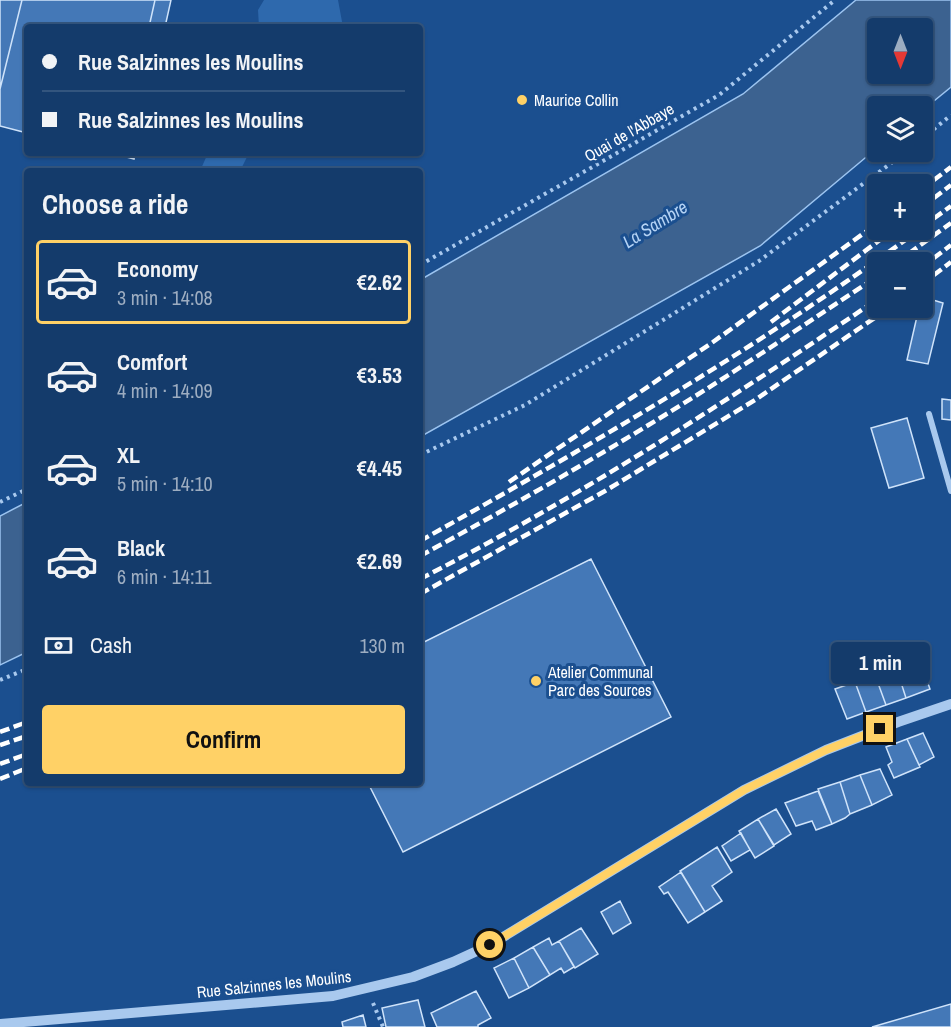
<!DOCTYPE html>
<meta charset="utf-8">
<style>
:root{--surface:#143b6b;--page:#1d4271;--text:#f1f3f6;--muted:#9dadc1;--line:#33557e;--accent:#ffd166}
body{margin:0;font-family:"Archivo Narrow",sans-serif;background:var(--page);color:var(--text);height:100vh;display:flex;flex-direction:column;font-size:22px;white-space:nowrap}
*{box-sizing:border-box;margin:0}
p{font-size:20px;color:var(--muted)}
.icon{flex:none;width:33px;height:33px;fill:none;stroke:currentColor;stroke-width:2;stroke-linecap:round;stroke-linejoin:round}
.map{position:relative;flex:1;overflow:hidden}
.drawer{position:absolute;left:24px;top:168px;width:399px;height:618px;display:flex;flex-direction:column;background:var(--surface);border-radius:6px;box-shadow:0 2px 4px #0004,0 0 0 2px var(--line)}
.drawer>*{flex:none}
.guide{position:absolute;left:24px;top:24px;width:399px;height:132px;border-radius:6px;box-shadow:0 2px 4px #0004,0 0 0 2px var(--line);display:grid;align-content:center;height:132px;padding:0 18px;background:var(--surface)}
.needle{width:39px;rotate:180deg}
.fabs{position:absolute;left:867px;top:18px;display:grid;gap:12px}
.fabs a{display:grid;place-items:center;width:66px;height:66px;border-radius:6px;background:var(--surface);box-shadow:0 2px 4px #0004,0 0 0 2px var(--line);font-size:30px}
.end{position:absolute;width:27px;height:27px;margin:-14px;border:8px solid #ffd166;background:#111;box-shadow:0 0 0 3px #111}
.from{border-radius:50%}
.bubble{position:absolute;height:42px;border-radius:6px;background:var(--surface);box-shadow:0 2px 4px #0004,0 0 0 2px var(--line);font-size:20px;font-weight:700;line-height:42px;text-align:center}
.guide b{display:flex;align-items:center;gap:21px;height:57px;font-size:22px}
.guide b+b{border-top:2px solid var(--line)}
.guide i{width:15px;height:15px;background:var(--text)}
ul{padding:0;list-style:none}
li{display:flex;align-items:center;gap:18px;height:84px;margin:0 12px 9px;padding:0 6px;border:3px solid transparent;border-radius:6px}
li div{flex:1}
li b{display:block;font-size:22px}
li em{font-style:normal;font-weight:700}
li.current{border-color:var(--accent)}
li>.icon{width:54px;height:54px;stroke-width:1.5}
h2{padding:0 18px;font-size:27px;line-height:72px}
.pay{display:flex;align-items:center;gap:15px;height:66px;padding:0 18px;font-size:22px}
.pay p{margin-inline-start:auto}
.button{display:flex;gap:12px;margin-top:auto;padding:12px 18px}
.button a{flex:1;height:69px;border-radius:6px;background:var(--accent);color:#111;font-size:24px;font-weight:700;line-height:69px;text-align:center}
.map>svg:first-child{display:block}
</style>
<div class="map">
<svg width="951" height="1027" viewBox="0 0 951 1027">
<rect width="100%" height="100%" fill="#1b4f8f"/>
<path fill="#2e69ad" d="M 264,0 L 338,0 L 343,27 L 259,27 L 258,10 Z
M 208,153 L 249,153 L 240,171 L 200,171 Z"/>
<path fill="#3c6290" stroke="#9cc4f0" stroke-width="1.5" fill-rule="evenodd" d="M 856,0 L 951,0 L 951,87 L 923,110 L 922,106 L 878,106 L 877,148 L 760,246 L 420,437 L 420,280 L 743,94 ZM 878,28 L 922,28 L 922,74 L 878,74 Z
M 27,502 L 27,652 L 0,665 L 0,516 Z"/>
<path fill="#4478b7" stroke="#cfe3fa" stroke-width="1.5" d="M 0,0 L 22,0 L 0,89 Z
M 22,0 L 155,0 L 149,27 L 27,27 L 27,133 L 0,126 L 0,89 Z
M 155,0 L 171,0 L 165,27 L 149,27 Z
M 120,153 L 135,153 L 134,159 L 119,155 Z
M 933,300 L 943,303 L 928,364 L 907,360 L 918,312 Z
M 942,399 L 951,400 L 951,420 L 942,419 Z
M 907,418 L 924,478 L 889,488 L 871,428 Z
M 591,559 L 671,717 L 403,852 L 368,783 L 420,783 L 420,644 Z
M 919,659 L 930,689 L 906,698 L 896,667 Z
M 896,667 L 906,698 L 886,705 L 875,675 Z
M 875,675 L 886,705 L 866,712 L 855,682 Z
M 855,682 L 866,712 L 847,719 L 835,689 Z
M 923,733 L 934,757 L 919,765 L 907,739 Z
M 907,739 L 920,767 L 894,778 L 888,765 L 892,762 L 886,747 Z
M 880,769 L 892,795 L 872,805 L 860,775 Z
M 860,775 L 872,805 L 850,814 L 840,782 Z
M 840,782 L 850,814 L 845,818 L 832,824 L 818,789 Z
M 818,791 L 832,824 L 816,830 L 812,821 L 796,826 L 785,803 Z
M 776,809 L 791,834 L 774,845 L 758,819 Z
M 758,819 L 774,846 L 755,858 L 739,831 Z
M 741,833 L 750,850 L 731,861 L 722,846 Z
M 717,847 L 732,872 L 712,886 L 722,901 L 705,912 L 680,871 Z
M 681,872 L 705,912 L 688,923 L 668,892 L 664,894 L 659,887 Z
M 620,901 L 631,923 L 613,934 L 601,912 Z
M 581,928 L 598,954 L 575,968 L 559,941 Z
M 549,938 L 552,945 L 559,941 L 574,967 L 564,973 L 561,968 L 550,975 L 533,947 Z
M 533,947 L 550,975 L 529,988 L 514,958 Z
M 514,958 L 529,988 L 509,998 L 494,968 Z
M 476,991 L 491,1018 L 478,1025 L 478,1027 L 437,1027 L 431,1013 Z
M 418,1000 L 425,1027 L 386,1027 L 382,1008 Z
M 951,1004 L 951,1027 L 872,1027 Z
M 363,1015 L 366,1027 L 343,1027 L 342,1022 Z"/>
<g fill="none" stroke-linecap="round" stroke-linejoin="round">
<path stroke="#a9c9ee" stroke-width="4" stroke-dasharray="3 4.5" stroke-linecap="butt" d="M 922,139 L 951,115
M 420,265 L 719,95 L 835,0
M 420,455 L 525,405 L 759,261 L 906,152
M 0,502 L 27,489
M 0,680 L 27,669
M 373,1003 L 383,1027"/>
<path stroke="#a9c9ee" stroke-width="6" d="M 929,414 L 951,491"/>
<path stroke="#a9c9ee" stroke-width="10" d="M 0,1024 L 333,996 L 413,977 L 453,962 L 490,945 L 744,790 L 826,750 L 898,722 L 951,704"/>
<path stroke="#fff" stroke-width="4.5" stroke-dasharray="10 4.5" stroke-linecap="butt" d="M 922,189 L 951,167
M 922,207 L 951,185
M 922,227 L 951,206
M 897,262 L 951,223
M 922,267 L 951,245
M 922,284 L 951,262
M 771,322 L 893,230
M 509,482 L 713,342 L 878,223
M 420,541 C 591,445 761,346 919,230
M 420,556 C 525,499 629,439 730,374 C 779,342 828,309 878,276
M 420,579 C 580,497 730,399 878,299
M 420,594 L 605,491 L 755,400 L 889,308
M 0,732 L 27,722
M 0,745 L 27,736
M 0,764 L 27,754
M 0,779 L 27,768"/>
</g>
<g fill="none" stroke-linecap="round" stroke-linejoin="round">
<path stroke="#ffd166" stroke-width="8" d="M 490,945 L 744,790 L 826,750 L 880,729"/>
</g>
<g fill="#ffd166" stroke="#1b4f8f" stroke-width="2">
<circle cx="522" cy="100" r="6"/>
<circle cx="536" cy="681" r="6"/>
</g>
<g text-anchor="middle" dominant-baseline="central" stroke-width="6" stroke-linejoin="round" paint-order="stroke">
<g font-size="16" fill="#fff" stroke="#1b4f8f" text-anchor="start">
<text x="534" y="100">Maurice Collin</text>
<text x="548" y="672">Atelier Communal<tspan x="548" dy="18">Parc des Sources</tspan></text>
</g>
<g font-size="16" fill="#fff" stroke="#1b4f8f">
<text transform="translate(629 132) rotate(-30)">Quai de l'Abbaye</text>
<text transform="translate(274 984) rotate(-6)">Rue Salzinnes les Moulins</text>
</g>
<g font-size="18" font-style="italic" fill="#b5d3f5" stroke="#1b4f8f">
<text transform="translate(655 224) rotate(-32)">La Sambre</text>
</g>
</g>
</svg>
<div class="fabs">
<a><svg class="needle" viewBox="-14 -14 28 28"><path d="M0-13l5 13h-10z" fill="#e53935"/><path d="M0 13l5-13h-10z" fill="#9dadc1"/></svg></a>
<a><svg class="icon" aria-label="layers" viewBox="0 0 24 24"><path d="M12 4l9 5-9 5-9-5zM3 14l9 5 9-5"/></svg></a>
<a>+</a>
<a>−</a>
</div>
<i class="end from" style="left:490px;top:945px"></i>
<i class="end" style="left:880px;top:729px"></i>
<div class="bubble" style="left:831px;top:642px;width:99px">1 min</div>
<div class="guide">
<b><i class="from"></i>Rue Salzinnes les Moulins</b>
<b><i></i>Rue Salzinnes les Moulins</b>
</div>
<section class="drawer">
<h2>Choose a ride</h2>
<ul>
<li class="current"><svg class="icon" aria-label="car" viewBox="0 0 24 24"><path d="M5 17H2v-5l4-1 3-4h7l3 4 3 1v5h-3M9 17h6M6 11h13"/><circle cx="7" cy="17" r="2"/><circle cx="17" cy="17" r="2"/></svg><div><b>Economy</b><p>3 min · 14:08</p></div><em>€2.62</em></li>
<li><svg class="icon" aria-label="car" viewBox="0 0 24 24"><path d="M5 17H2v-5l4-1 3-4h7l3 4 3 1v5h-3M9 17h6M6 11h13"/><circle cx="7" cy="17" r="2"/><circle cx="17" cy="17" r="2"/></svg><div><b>Comfort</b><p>4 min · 14:09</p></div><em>€3.53</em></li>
<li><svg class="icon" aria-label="car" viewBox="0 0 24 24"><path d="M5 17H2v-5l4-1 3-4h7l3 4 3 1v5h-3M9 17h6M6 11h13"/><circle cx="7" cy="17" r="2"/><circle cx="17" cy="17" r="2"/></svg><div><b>XL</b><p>5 min · 14:10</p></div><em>€4.45</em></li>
<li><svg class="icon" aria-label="car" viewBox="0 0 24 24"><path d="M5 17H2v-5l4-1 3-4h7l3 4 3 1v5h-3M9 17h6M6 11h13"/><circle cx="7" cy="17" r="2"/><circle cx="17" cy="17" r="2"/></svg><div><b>Black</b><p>6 min · 14:11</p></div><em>€2.69</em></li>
</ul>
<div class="pay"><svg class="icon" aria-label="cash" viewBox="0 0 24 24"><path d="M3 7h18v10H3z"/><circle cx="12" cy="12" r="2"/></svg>Cash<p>130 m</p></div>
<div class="button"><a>Confirm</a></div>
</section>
</div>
